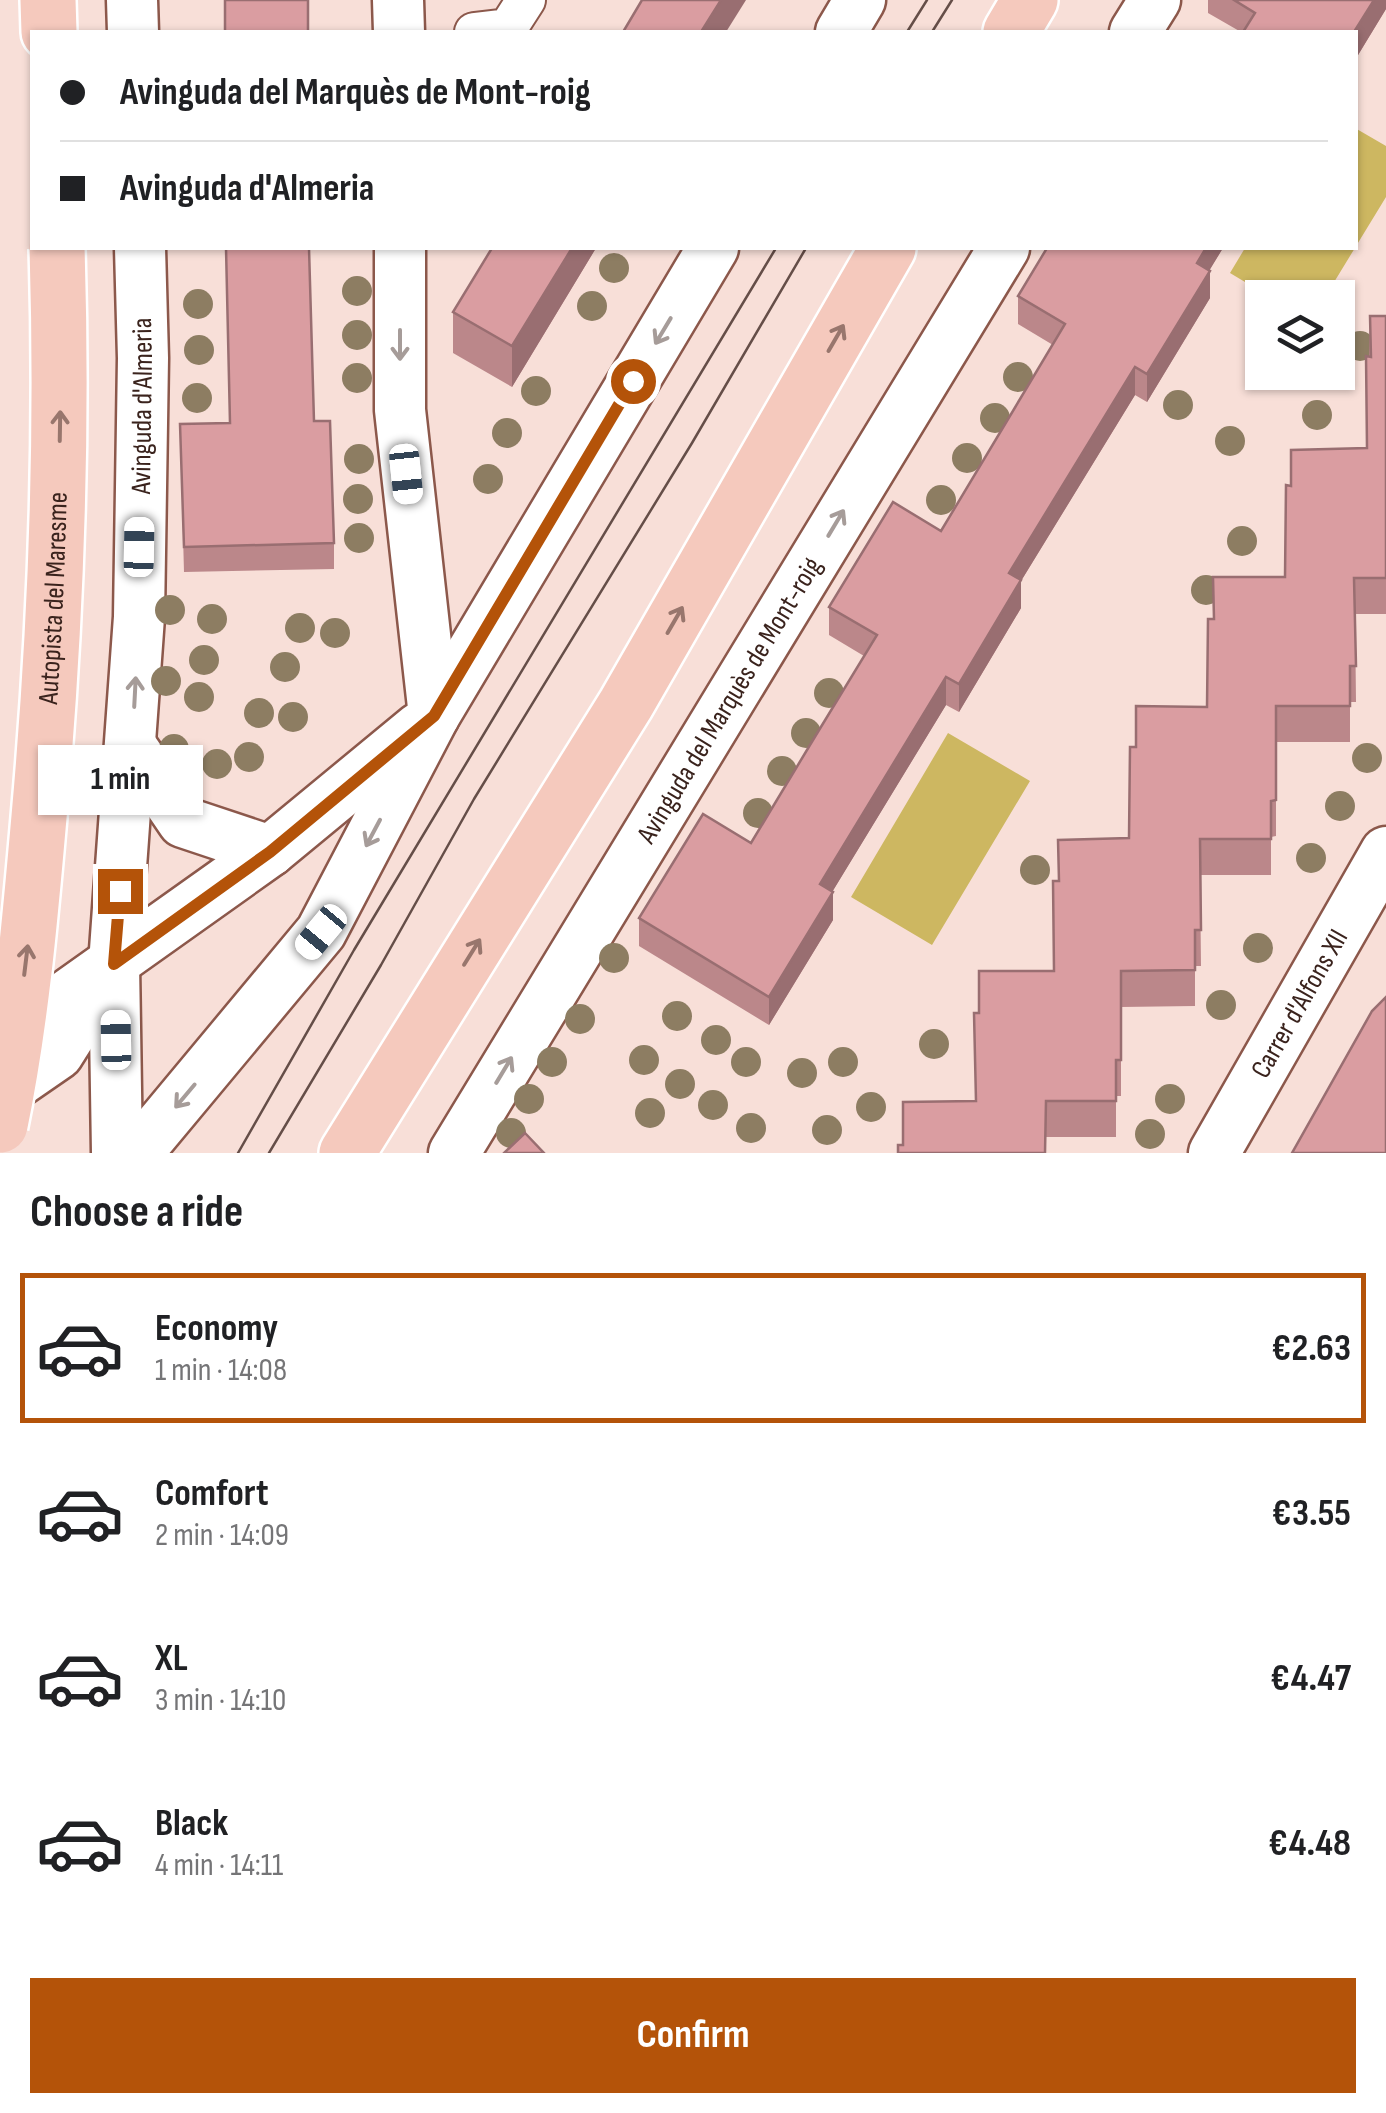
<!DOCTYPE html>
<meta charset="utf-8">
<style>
:root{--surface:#fff;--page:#f6f6f6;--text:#202124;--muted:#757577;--line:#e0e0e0;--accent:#b45309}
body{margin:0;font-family:"Sofia Sans Condensed",sans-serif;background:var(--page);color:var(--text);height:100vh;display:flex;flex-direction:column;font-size:38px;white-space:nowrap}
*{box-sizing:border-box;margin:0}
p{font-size:32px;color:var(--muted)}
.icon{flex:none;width:55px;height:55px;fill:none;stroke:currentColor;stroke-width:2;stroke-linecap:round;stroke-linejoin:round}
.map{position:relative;height:1153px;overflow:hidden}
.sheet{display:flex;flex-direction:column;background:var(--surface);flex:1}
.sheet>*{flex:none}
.hud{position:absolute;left:30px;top:30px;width:1328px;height:220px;border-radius:0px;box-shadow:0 2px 8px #0004;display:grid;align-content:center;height:220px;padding:0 30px;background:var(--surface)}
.controls{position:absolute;left:1245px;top:280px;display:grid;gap:20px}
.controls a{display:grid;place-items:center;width:110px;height:110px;border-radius:0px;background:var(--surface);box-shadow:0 2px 8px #0004;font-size:50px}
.end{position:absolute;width:45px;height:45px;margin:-22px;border:12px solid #b45309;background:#fff;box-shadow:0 0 0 5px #fff}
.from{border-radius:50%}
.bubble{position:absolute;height:70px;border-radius:0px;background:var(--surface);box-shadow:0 2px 8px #0004;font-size:32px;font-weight:700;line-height:70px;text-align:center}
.car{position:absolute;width:30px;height:60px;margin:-30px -15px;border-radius:12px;box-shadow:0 0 8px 2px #0007;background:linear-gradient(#fff 24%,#345 0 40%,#fff 0 76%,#345 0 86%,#fff 0)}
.hud b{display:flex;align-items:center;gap:35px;height:95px;font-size:38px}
.hud b+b{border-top:2px solid var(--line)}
.hud i{width:25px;height:25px;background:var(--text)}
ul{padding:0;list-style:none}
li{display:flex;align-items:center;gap:30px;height:150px;margin:0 20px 15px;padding:0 10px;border:5px solid transparent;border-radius:0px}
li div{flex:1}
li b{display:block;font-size:38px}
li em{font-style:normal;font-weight:700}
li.current{border-color:var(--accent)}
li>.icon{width:90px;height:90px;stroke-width:1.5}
h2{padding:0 30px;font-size:45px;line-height:120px}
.primary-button{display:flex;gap:20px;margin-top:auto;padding:20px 30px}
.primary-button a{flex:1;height:115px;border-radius:0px;background:var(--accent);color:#fff;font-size:40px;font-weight:700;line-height:115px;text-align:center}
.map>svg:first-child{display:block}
</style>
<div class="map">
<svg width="1386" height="1153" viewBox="0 0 1386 1153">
<rect width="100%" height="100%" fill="#f8dfd8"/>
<path fill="#cdb761" d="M 1355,128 L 1386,146 L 1386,197 L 1325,297 L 1270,297 L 1230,273 L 1245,248 L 1355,248 Z
M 948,733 L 1030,781 L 932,945 L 851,897 Z"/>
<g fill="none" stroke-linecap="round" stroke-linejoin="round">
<g stroke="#8c584b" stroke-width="42">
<path id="pedestrian" d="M 474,32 L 508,28 L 526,0"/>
</g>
<g stroke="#8c584b" stroke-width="55">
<g id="minor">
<path d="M 132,0 L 133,32"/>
<path d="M 398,0 L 399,32"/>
<path d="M 841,32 L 860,0"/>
<path d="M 1135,32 L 1155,0"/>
<path d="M 400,248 L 400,410 L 434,716"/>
<path d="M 131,746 L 183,822 L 270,851"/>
<path d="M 0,1043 L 270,851 L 419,728"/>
<path d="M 0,1094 L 58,1054 L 104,981"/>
<path id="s1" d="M 117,1153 L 114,964 L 139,617 L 143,358 L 140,248"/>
<path d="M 137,1153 L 321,932 L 434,716 L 713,248"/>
<path id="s2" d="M 454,1153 L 1004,248"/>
<path id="s3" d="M 1214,1153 L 1386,852"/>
</g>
</g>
<g stroke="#fff" stroke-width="60">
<path id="motorway" d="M 48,0 L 49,32
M 1011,32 L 1030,0
M 347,1153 L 626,704 L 888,248"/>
</g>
<use href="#pedestrian" stroke="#fff" stroke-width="38"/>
<use href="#minor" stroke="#fff" stroke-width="50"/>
<use href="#motorway" stroke="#f5c9bd" stroke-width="55"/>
<path stroke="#654e48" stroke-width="2.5" d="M 907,32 L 927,0
M 932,32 L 952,0
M 238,1153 L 354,950 L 776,248
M 269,1153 L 381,965 L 474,799 L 692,443 L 806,248"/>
<g stroke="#fff" stroke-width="60" stroke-linecap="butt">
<g id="motorway-bridge">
<path id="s4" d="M 0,1125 C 21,1023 30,920 39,817 C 56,627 63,438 57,248"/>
</g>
</g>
<use href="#motorway-bridge" stroke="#f5c9bd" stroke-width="55"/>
</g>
<g fill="#8d7d62">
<circle cx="614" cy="268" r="15"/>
<circle cx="357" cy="291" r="15"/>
<circle cx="198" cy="304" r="15"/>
<circle cx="592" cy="306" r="15"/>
<circle cx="357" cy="335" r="15"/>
<circle cx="1360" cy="346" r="15"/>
<circle cx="199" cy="350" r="15"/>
<circle cx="1018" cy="377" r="15"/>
<circle cx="357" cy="378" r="15"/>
<circle cx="536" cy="391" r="15"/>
<circle cx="197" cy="398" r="15"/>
<circle cx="1178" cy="405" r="15"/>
<circle cx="1317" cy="415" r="15"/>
<circle cx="995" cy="418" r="15"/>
<circle cx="507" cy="433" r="15"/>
<circle cx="1230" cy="441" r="15"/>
<circle cx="967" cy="458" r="15"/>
<circle cx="359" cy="459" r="15"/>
<circle cx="488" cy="479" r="15"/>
<circle cx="358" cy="499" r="15"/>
<circle cx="941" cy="500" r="15"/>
<circle cx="359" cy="538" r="15"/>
<circle cx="1242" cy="541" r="15"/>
<circle cx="1206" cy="590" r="15"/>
<circle cx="170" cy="610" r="15"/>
<circle cx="212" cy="619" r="15"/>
<circle cx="300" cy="628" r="15"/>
<circle cx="335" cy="633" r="15"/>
<circle cx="204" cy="660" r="15"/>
<circle cx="285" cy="667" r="15"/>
<circle cx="166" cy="681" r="15"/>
<circle cx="829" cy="693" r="15"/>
<circle cx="199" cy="697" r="15"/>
<circle cx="259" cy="713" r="15"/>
<circle cx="293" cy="717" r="15"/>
<circle cx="806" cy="733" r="15"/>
<circle cx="174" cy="749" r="15"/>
<circle cx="249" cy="757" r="15"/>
<circle cx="1367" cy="758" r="15"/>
<circle cx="217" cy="764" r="15"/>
<circle cx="782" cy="771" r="15"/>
<circle cx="1340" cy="806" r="15"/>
<circle cx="758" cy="813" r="15"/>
<circle cx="1311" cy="858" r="15"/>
<circle cx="1035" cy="870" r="15"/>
<circle cx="1258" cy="948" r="15"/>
<circle cx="614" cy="958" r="15"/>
<circle cx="1221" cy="1005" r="15"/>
<circle cx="677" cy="1016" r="15"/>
<circle cx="580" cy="1019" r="15"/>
<circle cx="716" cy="1040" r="15"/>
<circle cx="934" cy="1044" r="15"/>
<circle cx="644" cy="1060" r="15"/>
<circle cx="552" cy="1062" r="15"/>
<circle cx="746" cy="1062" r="15"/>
<circle cx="843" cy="1062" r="15"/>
<circle cx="802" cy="1073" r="15"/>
<circle cx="680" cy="1084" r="15"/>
<circle cx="529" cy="1099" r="15"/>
<circle cx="1170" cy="1099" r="15"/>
<circle cx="713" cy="1105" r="15"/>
<circle cx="871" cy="1107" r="15"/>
<circle cx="650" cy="1113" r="15"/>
<circle cx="751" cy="1128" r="15"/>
<circle cx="827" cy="1130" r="15"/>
<circle cx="511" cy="1133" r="15"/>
<circle cx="1150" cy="1134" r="15"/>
</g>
<path fill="#bb878a" d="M 1208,0 L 1386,0 L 1386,9 L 1355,60 L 1355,32 L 1241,32 L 1208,13 Z
M 492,248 L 596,248 L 512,387 L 453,353 L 453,312 Z
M 1047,248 L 1223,248 L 1209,270 L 1210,298 L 1147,402 L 1135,395 L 1021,581 L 1021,608 L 959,712 L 946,705 L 832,892 L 833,920 L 769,1025 L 639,946 L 639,918 L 751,843 L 864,656 L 829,635 L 829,607 L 941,531 L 1053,345 L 1018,324 L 1018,296 Z
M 1370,316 L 1386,316 L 1386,614 L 1355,614 L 1356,702 L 1350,702 L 1350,742 L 1276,742 L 1276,836 L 1271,837 L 1271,875 L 1200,875 L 1201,966 L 1195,966 L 1195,1006 L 1121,1007 L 1121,1096 L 1116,1096 L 1116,1137 L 1046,1137 L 903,1145 L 976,1101 L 974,1013 L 979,1013 L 1054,971 L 1058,881 L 1129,838 L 1136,747 L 1207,707 L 1214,619 L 1285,577 L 1291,486 L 1367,448 Z
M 314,421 L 334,543 L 334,569 L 184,572 L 180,424 Z"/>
<path fill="#996e71" d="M 721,0 L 746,0 L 726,32 L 701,32 Z
M 1374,0 L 1386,0 L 1386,9 L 1355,60 L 1355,32 Z
M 572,248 L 596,248 L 512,387 L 512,346 Z
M 1206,248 L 1223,248 L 1197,291 L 1197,263 Z
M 1210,271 L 1210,298 L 1147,402 L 1147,374 Z
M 1135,367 L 1135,395 L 1021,581 L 1021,608 L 959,712 L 959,684 L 1009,573 Z
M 946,677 L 946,705 L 820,912 L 820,884 Z
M 833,892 L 833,920 L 769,1025 L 769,997 Z"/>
<path fill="#da9da1" stroke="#996e71" stroke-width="2.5" d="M 225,0 L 308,0 L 308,32 L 225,32 Z
M 642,0 L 721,0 L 701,32 L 623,32 Z
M 1234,0 L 1374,0 L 1354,32 L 1243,32 L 1255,13 Z
M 226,248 L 309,248 L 314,421 L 330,421 L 334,543 L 184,547 L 180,424 L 230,423 Z
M 492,248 L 572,248 L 512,346 L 453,312 Z
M 1047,248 L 1206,248 L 1197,263 L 1210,271 L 1147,374 L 1135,367 L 1009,573 L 1021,580 L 959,684 L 946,677 L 820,884 L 833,892 L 769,997 L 639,918 L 703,814 L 751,843 L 813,740 L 877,635 L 829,607 L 893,502 L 941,531 L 1065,324 L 1018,296 Z
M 1370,316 L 1386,316 L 1386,578 L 1354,578 L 1356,666 L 1350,666 L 1350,706 L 1276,706 L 1276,800 L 1271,801 L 1271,839 L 1200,839 L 1201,930 L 1195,930 L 1195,970 L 1121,971 L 1121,1060 L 1116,1060 L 1116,1101 L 1046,1101 L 1045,1153 L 898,1153 L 898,1145 L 903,1145 L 903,1102 L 976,1101 L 974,1013 L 979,1013 L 979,971 L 1054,971 L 1053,881 L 1059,881 L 1058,840 L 1129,838 L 1130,747 L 1136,747 L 1136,706 L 1207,707 L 1208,619 L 1214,619 L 1213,577 L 1285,577 L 1286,485 L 1291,486 L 1291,450 L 1367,448 L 1366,356 L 1371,357 Z
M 1386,997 L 1386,1153 L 1292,1153 L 1372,1011 Z
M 525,1133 L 544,1153 L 504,1153 Z"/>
<defs><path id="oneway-shaft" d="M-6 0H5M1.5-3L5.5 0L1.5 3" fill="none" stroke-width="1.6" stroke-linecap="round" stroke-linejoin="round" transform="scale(2.5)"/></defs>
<g stroke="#a69c99">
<use href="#oneway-shaft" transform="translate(663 331) rotate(121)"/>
<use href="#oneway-shaft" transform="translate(400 345) rotate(90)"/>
<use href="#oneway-shaft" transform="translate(836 523) rotate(-59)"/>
<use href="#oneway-shaft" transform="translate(135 692) rotate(-87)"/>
<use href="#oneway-shaft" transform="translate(373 833) rotate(118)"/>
<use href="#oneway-shaft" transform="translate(504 1070) rotate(-59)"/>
<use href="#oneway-shaft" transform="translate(185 1096) rotate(130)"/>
</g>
<g stroke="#98766d">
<use href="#oneway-shaft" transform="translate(836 338) rotate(-60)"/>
<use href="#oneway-shaft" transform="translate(60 426) rotate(-89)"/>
<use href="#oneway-shaft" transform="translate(675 620) rotate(-60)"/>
<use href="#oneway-shaft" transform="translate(472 952) rotate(-58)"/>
<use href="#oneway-shaft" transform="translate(26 960) rotate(-83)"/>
</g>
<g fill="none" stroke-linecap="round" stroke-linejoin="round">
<path stroke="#b45309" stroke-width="12" d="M 120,891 L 114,964 L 270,852 L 434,716 L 633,381"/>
</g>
<g text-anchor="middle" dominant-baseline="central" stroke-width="8" stroke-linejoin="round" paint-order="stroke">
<g font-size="28" fill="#3a231d" stroke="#fcefec">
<text stroke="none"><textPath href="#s1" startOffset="748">Avinguda d'Almeria</textPath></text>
<text stroke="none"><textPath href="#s4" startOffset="530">Autopista del Maresme</textPath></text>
<text stroke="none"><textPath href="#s2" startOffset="530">Avinguda del Marquès de Mont-roig</textPath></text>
<text stroke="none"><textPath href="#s3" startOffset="172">Carrer d'Alfons XII</textPath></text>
</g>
</g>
</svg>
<div class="controls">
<a><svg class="icon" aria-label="layers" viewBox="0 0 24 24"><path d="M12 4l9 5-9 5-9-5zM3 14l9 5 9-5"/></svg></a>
</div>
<i class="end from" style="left:633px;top:381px"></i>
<i class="end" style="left:120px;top:891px"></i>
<div class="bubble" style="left:38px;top:745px;width:165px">1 min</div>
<i class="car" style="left:406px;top:474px;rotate:174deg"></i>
<i class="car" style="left:139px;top:547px;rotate:1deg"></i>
<i class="car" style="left:321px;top:932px;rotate:220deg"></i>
<i class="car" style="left:116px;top:1040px;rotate:359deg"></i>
<div class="hud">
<b><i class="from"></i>Avinguda del Marquès de Mont-roig</b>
<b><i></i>Avinguda d'Almeria</b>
</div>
</div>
<section class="sheet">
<h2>Choose a ride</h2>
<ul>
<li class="current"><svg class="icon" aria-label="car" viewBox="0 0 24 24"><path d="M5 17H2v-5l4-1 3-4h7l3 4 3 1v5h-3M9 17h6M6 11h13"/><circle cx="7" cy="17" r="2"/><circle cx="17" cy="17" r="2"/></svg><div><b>Economy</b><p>1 min · 14:08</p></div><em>€2.63</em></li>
<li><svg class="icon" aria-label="car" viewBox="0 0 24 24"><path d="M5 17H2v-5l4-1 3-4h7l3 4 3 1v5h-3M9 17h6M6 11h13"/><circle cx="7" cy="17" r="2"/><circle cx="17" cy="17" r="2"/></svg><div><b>Comfort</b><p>2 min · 14:09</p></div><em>€3.55</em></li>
<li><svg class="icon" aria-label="car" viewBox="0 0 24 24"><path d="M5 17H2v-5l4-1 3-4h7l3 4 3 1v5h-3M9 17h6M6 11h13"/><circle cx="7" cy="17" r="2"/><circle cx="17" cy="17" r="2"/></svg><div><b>XL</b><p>3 min · 14:10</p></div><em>€4.47</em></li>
<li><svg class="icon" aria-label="car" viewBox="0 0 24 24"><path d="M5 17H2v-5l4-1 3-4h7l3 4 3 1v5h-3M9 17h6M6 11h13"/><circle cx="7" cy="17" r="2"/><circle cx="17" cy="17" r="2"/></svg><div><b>Black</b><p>4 min · 14:11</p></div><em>€4.48</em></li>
</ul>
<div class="primary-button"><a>Confirm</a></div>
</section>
